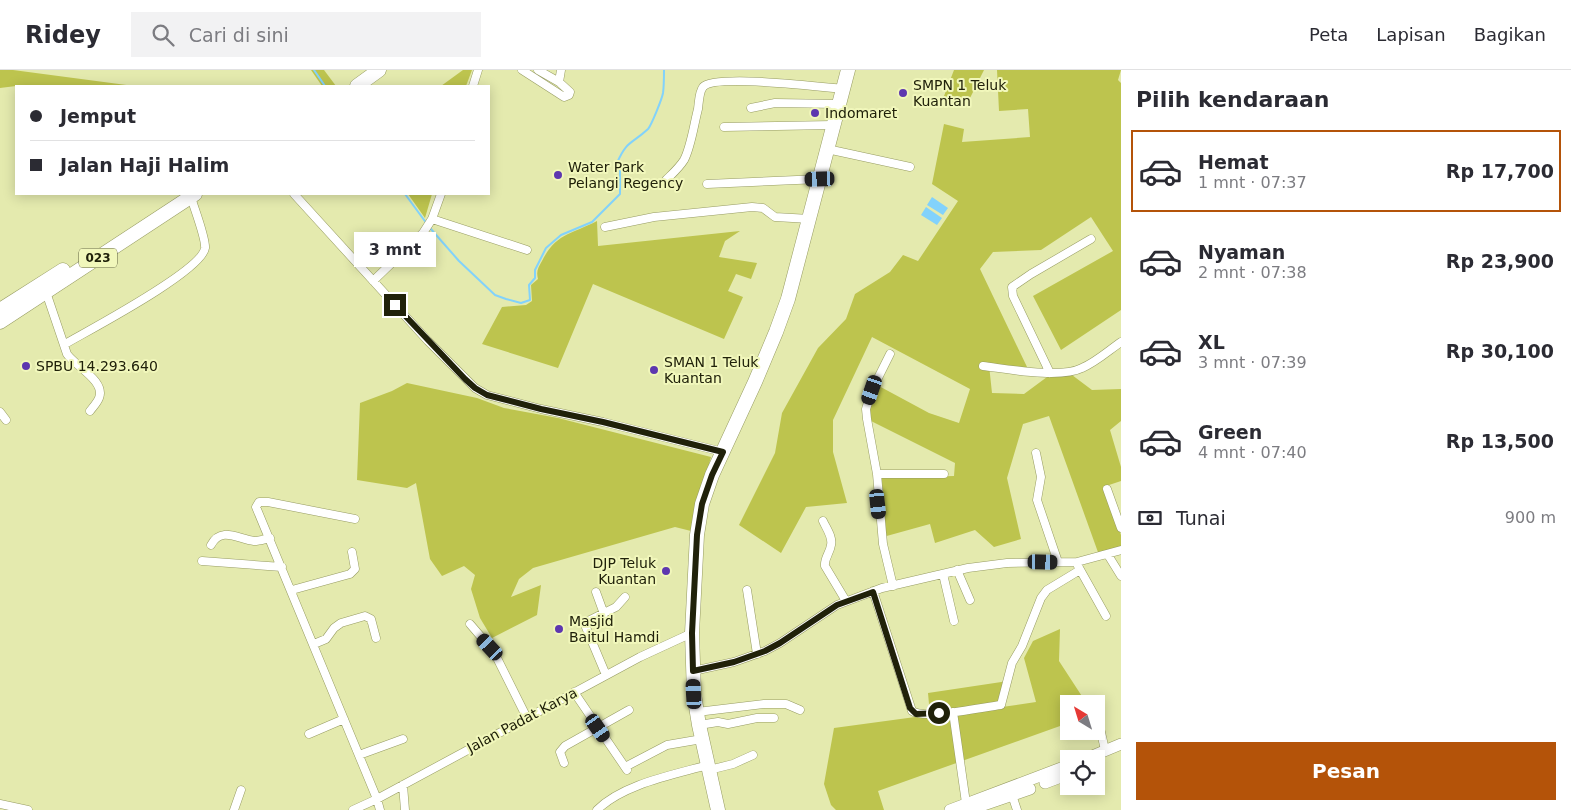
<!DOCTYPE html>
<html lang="id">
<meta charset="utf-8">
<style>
:root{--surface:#fff;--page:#f2f2f3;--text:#2b2b33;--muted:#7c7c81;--line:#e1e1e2;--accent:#b45309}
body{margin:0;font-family:"DejaVu Sans",sans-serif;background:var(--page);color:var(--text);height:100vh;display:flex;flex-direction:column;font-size:19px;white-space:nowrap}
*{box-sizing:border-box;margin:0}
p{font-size:16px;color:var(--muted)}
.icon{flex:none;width:28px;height:28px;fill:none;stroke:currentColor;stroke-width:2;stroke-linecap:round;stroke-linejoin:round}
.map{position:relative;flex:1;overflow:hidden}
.side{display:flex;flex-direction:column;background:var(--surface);width:450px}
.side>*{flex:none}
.banner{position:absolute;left:15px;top:15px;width:475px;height:110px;border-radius:0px;box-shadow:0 2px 12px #0003;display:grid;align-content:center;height:110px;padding:0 15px;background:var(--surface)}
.needle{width:32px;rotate:322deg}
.buttons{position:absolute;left:1060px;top:625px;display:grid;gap:10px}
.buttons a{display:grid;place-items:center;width:45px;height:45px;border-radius:0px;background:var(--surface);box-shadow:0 2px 12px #0003;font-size:25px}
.end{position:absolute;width:22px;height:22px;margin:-11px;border:6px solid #20210a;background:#fff;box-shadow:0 0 0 2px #fff}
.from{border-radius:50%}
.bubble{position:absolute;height:35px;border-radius:0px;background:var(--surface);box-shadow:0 2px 12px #0003;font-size:16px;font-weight:800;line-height:35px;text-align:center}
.car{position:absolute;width:15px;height:30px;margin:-15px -8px;border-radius:6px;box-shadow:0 0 4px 1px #0007;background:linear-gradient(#222 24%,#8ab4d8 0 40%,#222 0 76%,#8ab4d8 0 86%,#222 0)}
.banner b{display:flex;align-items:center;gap:18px;height:48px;font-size:19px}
.banner b+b{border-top:1px solid var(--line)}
.banner i{width:12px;height:12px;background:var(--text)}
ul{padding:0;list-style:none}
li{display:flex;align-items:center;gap:15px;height:82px;margin:0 10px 8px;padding:0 5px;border:2px solid transparent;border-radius:0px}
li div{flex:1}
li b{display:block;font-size:19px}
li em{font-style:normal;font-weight:800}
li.active{border-color:var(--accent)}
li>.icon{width:45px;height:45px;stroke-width:1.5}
h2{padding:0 15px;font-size:22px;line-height:60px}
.pay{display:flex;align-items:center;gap:12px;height:55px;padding:0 15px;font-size:19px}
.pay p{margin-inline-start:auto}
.cta{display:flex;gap:10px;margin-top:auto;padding:10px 15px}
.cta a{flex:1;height:58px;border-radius:0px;background:var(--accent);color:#fff;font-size:20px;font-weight:800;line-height:58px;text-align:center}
header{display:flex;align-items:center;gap:30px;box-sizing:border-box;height:70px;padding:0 25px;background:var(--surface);border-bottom:1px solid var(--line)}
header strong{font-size:24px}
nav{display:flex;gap:28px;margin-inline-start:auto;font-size:18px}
.search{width:350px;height:45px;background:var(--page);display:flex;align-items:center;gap:12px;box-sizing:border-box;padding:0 18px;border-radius:0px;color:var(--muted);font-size:19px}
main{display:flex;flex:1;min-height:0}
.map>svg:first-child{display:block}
</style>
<header>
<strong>Ridey</strong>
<div class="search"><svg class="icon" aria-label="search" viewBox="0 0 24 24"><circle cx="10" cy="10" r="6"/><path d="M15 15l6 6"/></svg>Cari di sini</div>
<nav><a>Peta</a><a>Lapisan</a><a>Bagikan</a></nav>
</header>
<main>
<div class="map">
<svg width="1121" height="740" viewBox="0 0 1121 740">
<rect width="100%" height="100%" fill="#e4eaae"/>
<path fill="#bdc44e" d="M 0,0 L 13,0 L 134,16 L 16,16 L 0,18 Z
M 311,0 L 324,0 L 336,16 L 322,16 Z
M 463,0 L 472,0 L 466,16 L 441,16 Z
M 954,0 L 984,0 L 966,36 L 944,26 Z
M 997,0 L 1121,0 L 1118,10 L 1121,13 L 1121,240 L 1061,280 L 1033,226 L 1113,181 L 1091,147 L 1041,180 L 993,182 L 980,199 L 1028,299 L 989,295 L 992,323 L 1024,324 L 1047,307 L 1072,305 L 1092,320 L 1121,319 L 1121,351 L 1110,360 L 1121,397 L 1121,411 L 1103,417 L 1121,465 L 1121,478 L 1099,485 L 1049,346 L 1023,354 L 1007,408 L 1021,469 L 994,477 L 975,460 L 935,473 L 930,454 L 883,467 L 882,408 L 954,406 L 955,393 L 871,351 L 869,337 L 877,315 L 929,343 L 959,353 L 970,319 L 872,267 L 833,350 L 833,382 L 847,433 L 806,437 L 781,483 L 739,455 L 775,383 L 782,343 L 818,278 L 846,249 L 855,224 L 890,202 L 903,185 L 918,191 L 958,131 L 932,114 L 944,54 L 964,59 L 962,72 L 1030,67 L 1028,39 L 999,41 Z
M 408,124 L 432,124 L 425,148 Z
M 597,151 L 598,176 L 740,161 L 725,171 L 719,187 L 757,193 L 751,209 L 736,204 L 728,221 L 743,227 L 724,269 L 593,214 L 558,298 L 482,274 L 502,237 L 526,235 L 532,231 L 531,215 L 538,209 C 536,201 538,198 542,191 C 556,163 572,164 597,151 Z
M 407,313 L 477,328 L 504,338 L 558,348 L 711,387 L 691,461 L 675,457 L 533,498 L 519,509 L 511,527 L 541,515 L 537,545 L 492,568 L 480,548 L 471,519 L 475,505 L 464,496 L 442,506 L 430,489 L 416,413 L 407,418 L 357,410 L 360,333 L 392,321 Z
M 1060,559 L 1059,591 L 1087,634 L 1069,634 L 1069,652 L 1060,656 L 878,721 L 884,740 L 836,740 L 831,735 L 824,714 L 834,658 L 930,645 L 928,623 L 1008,611 L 1002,637 L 1036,632 L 1024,588 L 1033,571 Z"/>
<path fill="#82d2fb" d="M 932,127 L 948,138 L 943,145 L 927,135 Z
M 926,137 L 942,148 L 937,155 L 921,145 Z"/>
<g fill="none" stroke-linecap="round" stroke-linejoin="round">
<path stroke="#82d2fb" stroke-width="2" d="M 314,0 L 325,16
M 405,124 L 427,154
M 430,158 L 459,191 L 495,225 L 506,229 L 521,233 L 530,230 L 529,215 L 535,208 L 535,200 L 546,178 L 561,165 L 592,152 L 620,124 L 620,101 L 617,93 C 627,70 632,74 648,59 C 651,56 662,29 663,23 C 664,16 664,8 664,0"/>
<g stroke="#979c63" stroke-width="9">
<path id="street" d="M 522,0 L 564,27 L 569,25 L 570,22 L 559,12 L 538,0
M 559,12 L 561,0
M 473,16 L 478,0
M 751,38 L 775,33 L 839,34
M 724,57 L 833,55
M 827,79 L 910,97
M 666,110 C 672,104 679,98 684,90 C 691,77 694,54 698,39 C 699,32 699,22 703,17 C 714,4 822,17 843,19
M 707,114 L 820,109
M 294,124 L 428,271 L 475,318 L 487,325 L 541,339 L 603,352 L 723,382
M 432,149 L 527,180
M 605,157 L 654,147 L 752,137 L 763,138 L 775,147 L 810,149
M 373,211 L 423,163 L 432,149 L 441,124
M 46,222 L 67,284 C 75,296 106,311 99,328 C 97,333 93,337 90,341
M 65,274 C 89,260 202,201 205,178 C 206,168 194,138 191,127
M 890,284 L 872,320 L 866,339 L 867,349 L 877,404 L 883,474 L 893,516
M 983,296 C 1008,299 1060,309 1082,298 C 1096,292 1108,281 1121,272
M 1050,303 L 1013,226 L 1012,217 L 1031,204 L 1091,169
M 0,342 L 6,350
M 1036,383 L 1041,407 L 1037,430 L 1058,492
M 877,404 L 944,404
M 1107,419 L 1121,458
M 355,449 L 268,432 L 259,432 L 256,437 L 377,729 L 380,740
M 823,451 C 826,458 833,467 831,475 C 830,483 824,488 825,496 L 846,531
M 211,475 C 221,456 238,469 254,471 C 260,471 265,469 270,468
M 1108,485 L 1121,506
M 202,491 L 282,497
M 1078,496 L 1106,546
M 957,500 L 970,530
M 943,504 L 954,551
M 292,520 L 350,504 L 355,499 L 352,482
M 747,520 L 757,584
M 873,521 L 912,641 C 925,650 983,637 1001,635 L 1012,593 L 1022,576 L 1041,528 L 1047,520 L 1080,500
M 596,522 L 604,544
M 470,554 L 494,582 L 527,648
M 314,574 L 326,569 L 334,558 L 341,553 L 365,546 L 371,549 L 376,568
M 693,601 L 734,592 L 765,581 L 780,573 L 837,535 L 882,518 L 968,498 L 1007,493 L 1077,492 L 1121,480
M 606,605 L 585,555 L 588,551 L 616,537 L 625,527
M 574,622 L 627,700
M 697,642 L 764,634 L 786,634 L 800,640
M 953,642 L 966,733
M 699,655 L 718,652 L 728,654 L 757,648 L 774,648
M 1100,658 L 1105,680
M 309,664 L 344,649
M 359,685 L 403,669
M 564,693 L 560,682 L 565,676 L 629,640
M 625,697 L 667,675 L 702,669
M 709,700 L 733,694 L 753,685
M 403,715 L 405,740
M 1012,725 L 1017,740
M 0,734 L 28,740
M 234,740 L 241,720
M 353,740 L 377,729 L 640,587 L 692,563
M 597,740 C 623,714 673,705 708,695"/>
</g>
<g stroke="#979c63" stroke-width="12">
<path id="secondary" d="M 1085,689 L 1121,674
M 1045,713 L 1069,704
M 950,740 L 1069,695
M 969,740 L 1030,719"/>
</g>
<g stroke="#979c63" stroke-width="15">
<path id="highway" d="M 357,16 L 379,0
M 0,240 L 63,200
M 0,252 L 195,124
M 718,740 L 699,655 L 694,624 L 692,563 L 697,465 L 702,434 L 712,405 L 755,312 L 776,262 L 788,229 L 848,0"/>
</g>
<use href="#street" stroke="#fff" stroke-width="8"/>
<use href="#secondary" stroke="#fff" stroke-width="11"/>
<use href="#highway" stroke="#fff" stroke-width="14"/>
</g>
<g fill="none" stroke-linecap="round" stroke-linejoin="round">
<path stroke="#20210a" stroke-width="6" d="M 395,235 L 465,309 L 475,318 L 487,325 L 541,339 L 603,352 L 723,382 L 712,405 L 702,434 L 697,465 L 692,563 L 693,601 L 734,592 L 765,581 L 780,573 L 837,535 L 873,522 L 910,638 L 916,644 L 939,643"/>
</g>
<g fill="#5d37af" stroke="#f1f7bb" stroke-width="2">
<circle cx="903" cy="23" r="5"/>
<circle cx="815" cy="43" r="5"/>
<circle cx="558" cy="105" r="5"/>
<circle cx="26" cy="296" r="5"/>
<circle cx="654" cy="300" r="5"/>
<circle cx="666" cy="501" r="5"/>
<circle cx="559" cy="559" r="5"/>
</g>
<g text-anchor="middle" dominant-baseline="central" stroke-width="4" stroke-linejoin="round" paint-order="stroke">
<rect fill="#f1f7bb" stroke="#5f613f" stroke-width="1" x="79" y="178.5" width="38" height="19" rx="4"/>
<g font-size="12" font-weight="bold" fill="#20210a">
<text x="98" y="188">023</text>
</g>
<g font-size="14" fill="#20210a" stroke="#f1f7bb" text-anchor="start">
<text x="913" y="15">SMPN 1 Teluk<tspan x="913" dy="16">Kuantan</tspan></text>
<text x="825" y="43">Indomaret</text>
<text x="568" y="97">Water Park<tspan x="568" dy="16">Pelangi Regency</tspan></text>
<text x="664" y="292">SMAN 1 Teluk<tspan x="664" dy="16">Kuantan</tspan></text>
<text x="36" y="296">SPBU 14.293.640</text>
<text x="656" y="493" text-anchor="end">DJP Teluk<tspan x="656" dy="16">Kuantan</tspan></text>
<text x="569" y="551">Masjid<tspan x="569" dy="16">Baitul Hamdi</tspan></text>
</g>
<g font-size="14" fill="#20210a" stroke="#f1f7bb">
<text transform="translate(522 650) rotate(-28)">Jalan Padat Karya</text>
</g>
</g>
</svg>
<div class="buttons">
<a><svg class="needle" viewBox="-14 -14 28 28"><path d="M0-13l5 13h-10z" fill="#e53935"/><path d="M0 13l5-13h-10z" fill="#7c7c81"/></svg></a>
<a><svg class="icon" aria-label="locate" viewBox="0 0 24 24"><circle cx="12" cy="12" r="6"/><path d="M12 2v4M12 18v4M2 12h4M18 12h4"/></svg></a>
</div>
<i class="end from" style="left:939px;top:643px"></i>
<i class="end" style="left:395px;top:235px"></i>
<div class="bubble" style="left:354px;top:162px;width:82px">3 mnt</div>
<i class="car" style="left:820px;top:109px;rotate:268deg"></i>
<i class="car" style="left:872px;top:320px;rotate:199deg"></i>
<i class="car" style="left:878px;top:434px;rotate:174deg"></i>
<i class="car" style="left:1043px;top:492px;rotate:91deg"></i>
<i class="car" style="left:490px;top:577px;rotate:317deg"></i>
<i class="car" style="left:694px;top:624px;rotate:357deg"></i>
<i class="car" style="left:598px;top:658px;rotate:145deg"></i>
<div class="banner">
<b><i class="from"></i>Jemput</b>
<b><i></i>Jalan Haji Halim</b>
</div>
</div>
<section class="side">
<h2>Pilih kendaraan</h2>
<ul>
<li class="active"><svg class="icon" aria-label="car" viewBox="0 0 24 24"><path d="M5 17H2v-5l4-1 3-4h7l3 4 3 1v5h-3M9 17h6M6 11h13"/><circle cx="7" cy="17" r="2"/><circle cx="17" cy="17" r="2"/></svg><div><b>Hemat</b><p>1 mnt · 07:37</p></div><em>Rp 17,700</em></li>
<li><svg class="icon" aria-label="car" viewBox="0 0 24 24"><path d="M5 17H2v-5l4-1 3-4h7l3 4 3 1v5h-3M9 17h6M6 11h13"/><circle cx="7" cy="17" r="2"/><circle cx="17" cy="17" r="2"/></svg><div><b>Nyaman</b><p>2 mnt · 07:38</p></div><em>Rp 23,900</em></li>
<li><svg class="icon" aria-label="car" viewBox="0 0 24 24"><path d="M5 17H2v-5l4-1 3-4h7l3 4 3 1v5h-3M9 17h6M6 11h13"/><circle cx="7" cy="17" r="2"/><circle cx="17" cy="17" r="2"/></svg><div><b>XL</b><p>3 mnt · 07:39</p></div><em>Rp 30,100</em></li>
<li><svg class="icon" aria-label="car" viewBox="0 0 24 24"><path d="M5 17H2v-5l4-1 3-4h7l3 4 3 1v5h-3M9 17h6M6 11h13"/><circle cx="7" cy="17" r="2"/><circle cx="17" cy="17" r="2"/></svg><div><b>Green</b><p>4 mnt · 07:40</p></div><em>Rp 13,500</em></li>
</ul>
<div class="pay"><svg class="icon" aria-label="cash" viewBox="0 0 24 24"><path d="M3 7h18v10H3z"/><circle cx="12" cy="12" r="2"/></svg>Tunai<p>900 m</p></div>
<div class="cta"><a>Pesan</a></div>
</section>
</main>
